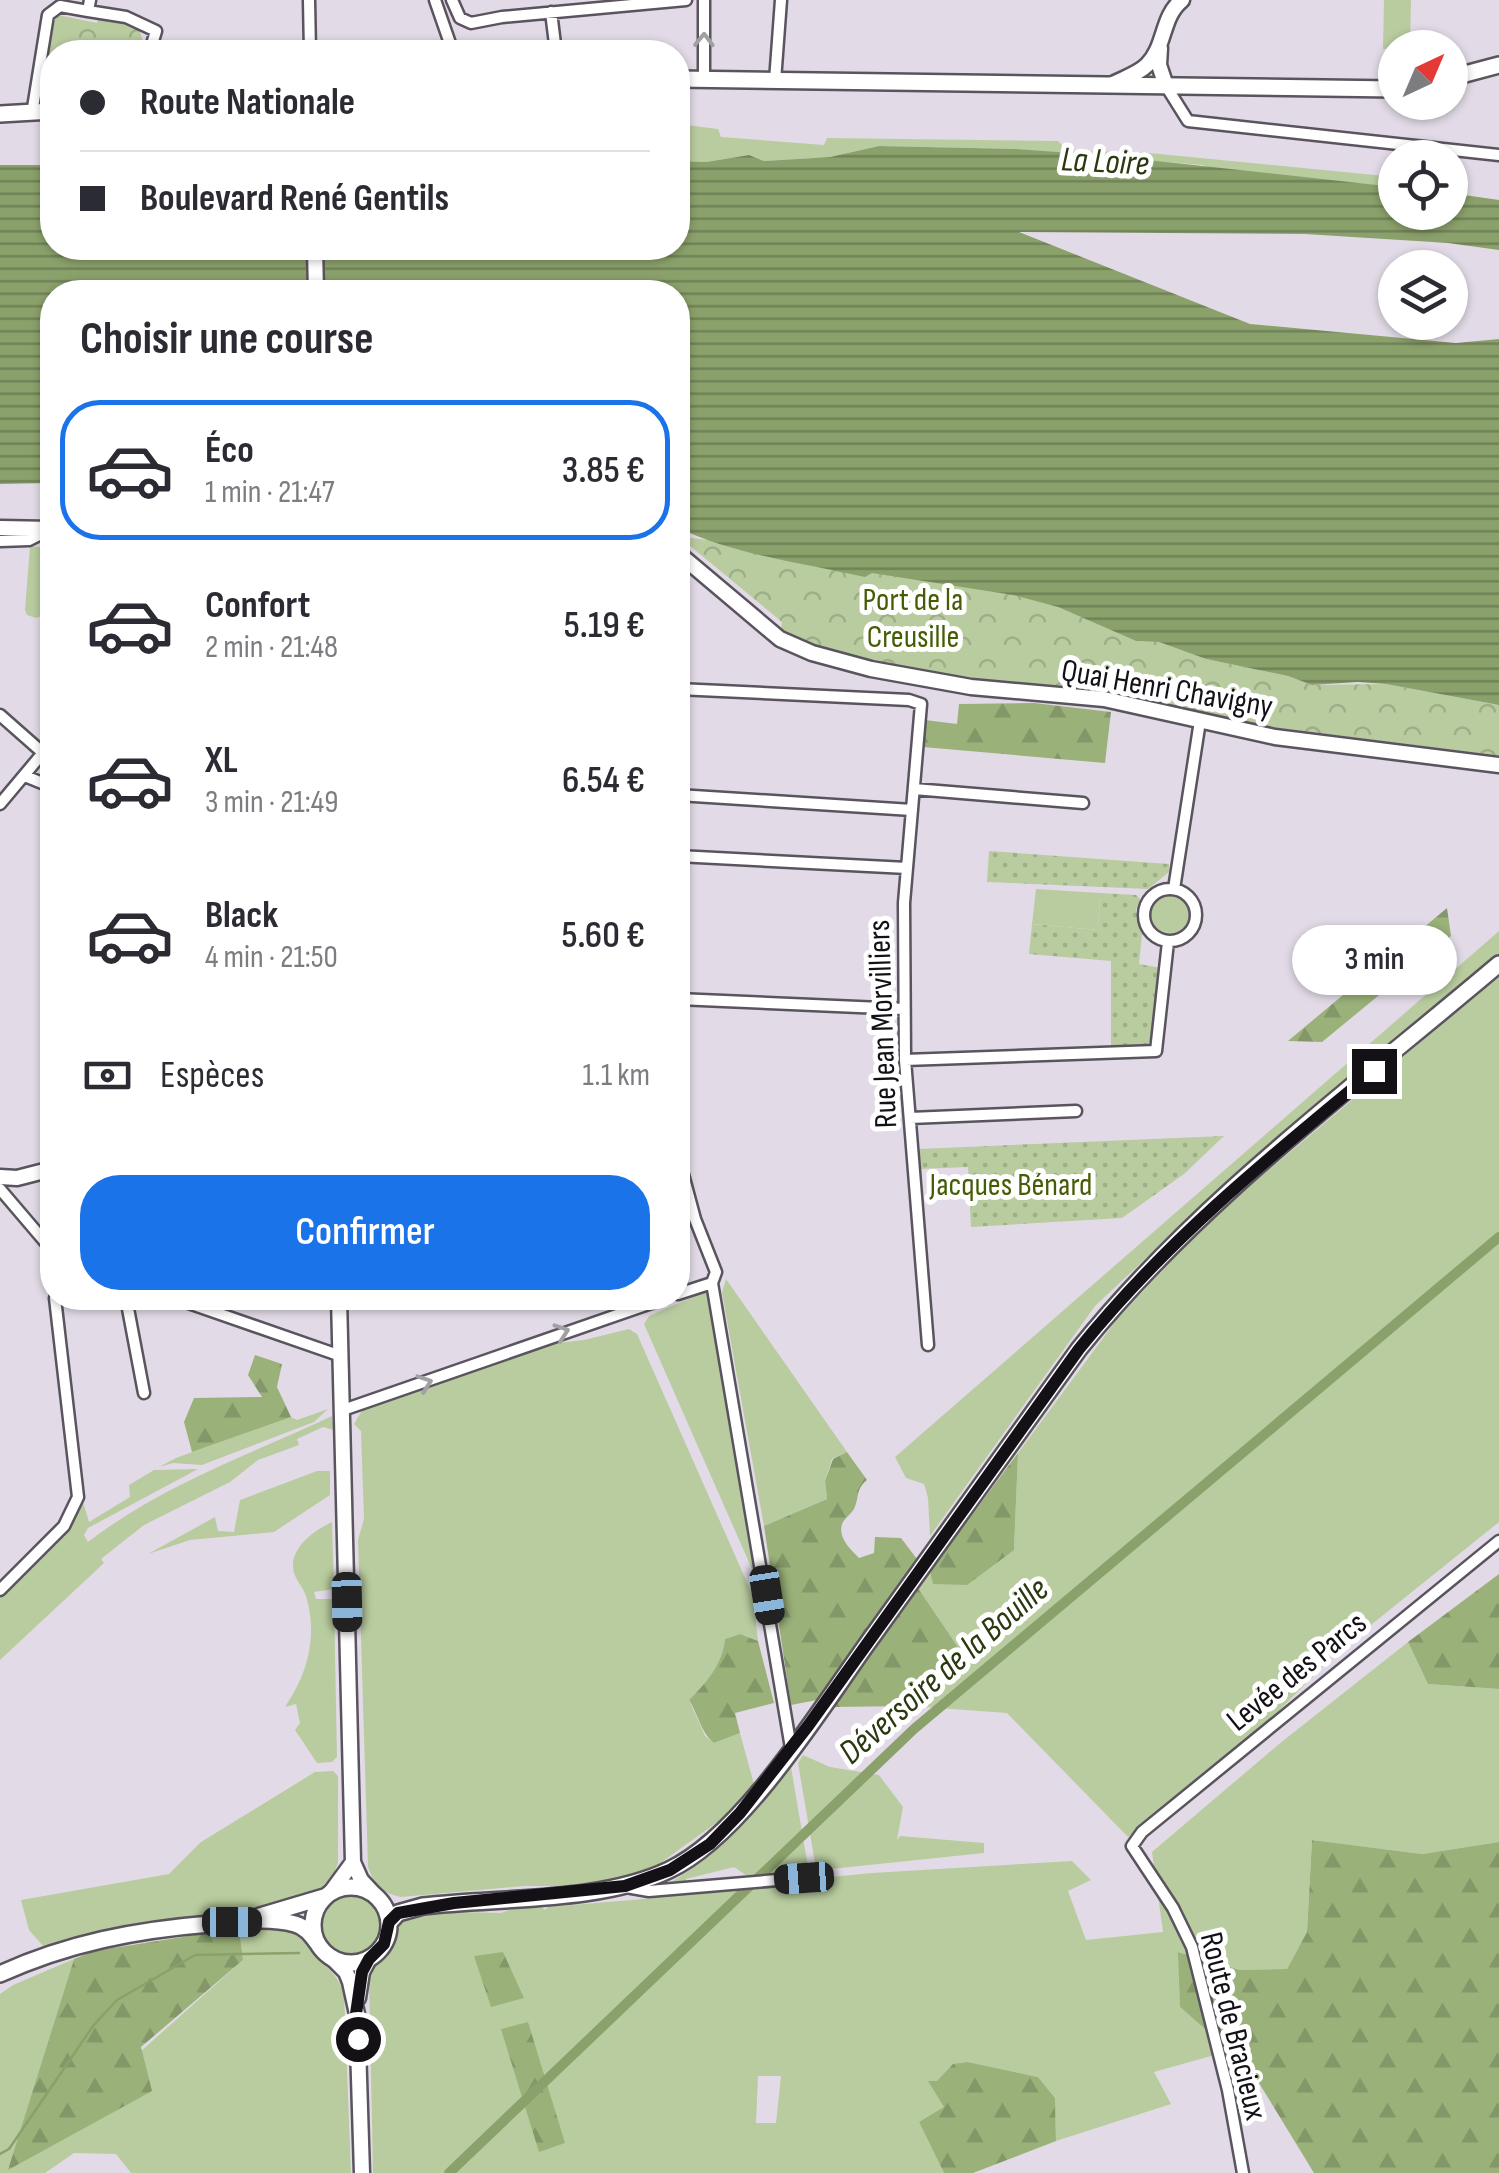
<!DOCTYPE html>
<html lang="fr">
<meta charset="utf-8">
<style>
:root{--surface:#fff;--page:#f2f2f3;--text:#2b2b33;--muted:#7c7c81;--line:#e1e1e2;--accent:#1a73e8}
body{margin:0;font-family:"Sofia Sans Condensed",sans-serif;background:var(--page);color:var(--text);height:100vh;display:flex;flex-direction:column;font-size:38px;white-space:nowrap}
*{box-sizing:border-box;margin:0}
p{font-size:32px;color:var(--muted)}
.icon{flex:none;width:55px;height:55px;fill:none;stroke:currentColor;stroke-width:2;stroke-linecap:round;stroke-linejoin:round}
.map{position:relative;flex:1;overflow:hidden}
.panel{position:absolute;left:40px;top:280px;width:650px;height:1030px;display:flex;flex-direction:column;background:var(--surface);border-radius:40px;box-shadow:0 2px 8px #0004}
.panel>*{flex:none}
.top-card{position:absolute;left:40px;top:40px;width:650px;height:220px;border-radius:40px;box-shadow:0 2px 8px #0004;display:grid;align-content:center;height:220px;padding:0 40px;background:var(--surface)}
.needle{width:65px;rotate:44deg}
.fabs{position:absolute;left:1378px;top:30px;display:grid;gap:20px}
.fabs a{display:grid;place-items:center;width:90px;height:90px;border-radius:50%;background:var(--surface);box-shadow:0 2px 8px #0004;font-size:50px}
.end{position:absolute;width:45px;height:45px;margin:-22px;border:12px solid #141116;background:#fff;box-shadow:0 0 0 5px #fff}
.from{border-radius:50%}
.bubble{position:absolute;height:70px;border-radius:35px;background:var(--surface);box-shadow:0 2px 8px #0004;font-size:32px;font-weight:600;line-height:70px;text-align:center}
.car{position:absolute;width:30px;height:60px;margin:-30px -15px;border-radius:12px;box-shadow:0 0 8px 2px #0007;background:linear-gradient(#222 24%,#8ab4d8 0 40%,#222 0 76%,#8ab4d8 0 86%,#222 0)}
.top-card b{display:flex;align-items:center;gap:35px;height:95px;font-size:38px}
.top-card b+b{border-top:2px solid var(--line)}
.top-card i{width:25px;height:25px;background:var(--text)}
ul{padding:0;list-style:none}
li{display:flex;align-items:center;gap:30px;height:140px;margin:0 20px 15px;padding:0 20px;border:5px solid transparent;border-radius:40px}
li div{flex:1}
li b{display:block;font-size:38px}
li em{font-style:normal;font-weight:600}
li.current{border-color:var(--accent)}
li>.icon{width:90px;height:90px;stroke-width:1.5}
h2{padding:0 40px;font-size:45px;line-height:120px}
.pay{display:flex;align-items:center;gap:25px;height:110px;padding:0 40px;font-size:38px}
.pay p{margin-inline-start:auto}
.primary-button{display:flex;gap:20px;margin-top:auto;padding:20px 40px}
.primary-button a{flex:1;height:115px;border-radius:40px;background:var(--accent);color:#fff;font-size:40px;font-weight:600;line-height:115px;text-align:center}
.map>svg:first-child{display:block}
</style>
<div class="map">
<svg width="1499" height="2173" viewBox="0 0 1499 2173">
<defs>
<pattern id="forest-firs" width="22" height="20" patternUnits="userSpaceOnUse" patternTransform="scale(2.5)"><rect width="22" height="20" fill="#9ab179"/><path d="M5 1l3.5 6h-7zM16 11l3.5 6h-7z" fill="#849768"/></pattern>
<pattern id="park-crowns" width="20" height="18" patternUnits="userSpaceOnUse" patternTransform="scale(2.5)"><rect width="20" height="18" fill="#b9cc9f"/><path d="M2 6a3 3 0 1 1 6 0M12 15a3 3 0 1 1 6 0" fill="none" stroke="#9eae88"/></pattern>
<pattern id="garden-dots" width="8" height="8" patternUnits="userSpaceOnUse" patternTransform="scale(2.5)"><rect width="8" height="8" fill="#b9cc9f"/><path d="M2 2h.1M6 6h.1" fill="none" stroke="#9eae88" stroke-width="1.8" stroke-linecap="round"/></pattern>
<pattern id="water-rules" width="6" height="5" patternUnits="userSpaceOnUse" patternTransform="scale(2.5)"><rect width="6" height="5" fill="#8ba16b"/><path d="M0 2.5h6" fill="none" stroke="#708257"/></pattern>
</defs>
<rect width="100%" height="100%" fill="#e2dbe7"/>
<path fill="#b9cc9f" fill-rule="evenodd" d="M 1384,0 L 1411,0 L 1410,47 L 1383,49 Z
M 678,124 L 718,129 L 721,137 L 824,145 L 827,138 L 1058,141 L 1067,151 L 1139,152 L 1395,177 L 1395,187 L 1218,170 L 1202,165 L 1017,149 L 879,146 L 830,157 L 764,161 L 749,155 L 706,162 L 678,161 Z
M 30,546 L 52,548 L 52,612 L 36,618 L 27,615 L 25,610 Z
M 1036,889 L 1100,893 L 1098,930 L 1032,924 Z
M1151 914a19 19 0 1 1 38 0a19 19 0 1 1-38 0Z
M 1499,931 L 1499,956 L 1224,1185 L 1095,1306 L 930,1536 L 928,1498 L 924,1484 L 906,1478 L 895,1457 Z
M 1499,976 L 1499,1522 L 1341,1649 L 1248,1741 L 1128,1837 L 1007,1713 L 910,1706 L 960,1650 L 918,1588 L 930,1571 L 934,1584 L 1014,1550 L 1018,1453 L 1118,1318 L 1192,1239 L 1245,1190 Z
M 726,1279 L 847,1452 L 832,1459 L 825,1481 L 827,1499 L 764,1526 L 722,1293 Z
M 707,1291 L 759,1585 L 644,1324 L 649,1316 Z
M 629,1329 L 637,1334 L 753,1596 L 758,1641 L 740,1634 L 725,1639 C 722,1665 707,1682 689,1700 L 705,1736 L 714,1743 L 740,1733 L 754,1784 L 723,1818 L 645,1874 L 586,1886 L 524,1886 L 401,1897 C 382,1893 374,1885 368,1867 L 358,1540 L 364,1519 L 361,1431 L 354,1424 L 364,1407 L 404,1396 L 538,1345 L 584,1340 Z
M 328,1409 L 314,1422 L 202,1465 L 173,1463 L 159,1467 L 176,1458 L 276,1421 L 291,1417 L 297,1420 Z
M 332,1416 L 334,1430 L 323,1427 L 297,1439 L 299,1445 L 258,1460 L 230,1482 L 144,1525 L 101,1559 L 104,1563 L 0,1660 L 0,1597 C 30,1568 68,1541 83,1502 L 89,1522 L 130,1497 L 129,1485 L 154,1470 L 198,1469 L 88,1528 L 84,1535 L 88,1542 C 162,1485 249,1455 332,1416 Z
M 317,1471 L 330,1471 L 330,1495 L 274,1532 L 190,1540 L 148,1554 L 215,1517 L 218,1531 L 234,1532 L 240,1500 Z
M 332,1522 L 334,1589 L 314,1592 L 316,1599 L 334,1599 L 337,1757 L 332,1762 L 317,1763 L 295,1730 L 300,1723 L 296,1704 L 285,1707 C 308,1673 318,1636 306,1596 C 303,1586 293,1578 293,1567 C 292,1546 315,1530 332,1522 Z
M 1408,1642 L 1428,1684 L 1499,1689 L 1499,1842 L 1422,1854 L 1312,1840 L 1307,1932 L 1287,1969 L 1240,1970 L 1179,1952 L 1180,2007 L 1229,2051 L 1154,2072 L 1171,2104 L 1056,2141 L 1055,2098 L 1038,2077 L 968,2062 L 944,2108 L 919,2122 L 944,2173 L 373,2173 L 369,1975 L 371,1967 L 395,1940 L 402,1919 L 459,1912 L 501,1913 L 517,1907 L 542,1907 L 545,1910 L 548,1907 L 655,1898 L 676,1893 L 677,1881 L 673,1881 C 722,1852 755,1810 791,1767 L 808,1867 L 802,1873 L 746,1875 L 734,1867 L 686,1879 L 688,1891 L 872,1873 L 1072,1861 L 1091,1880 L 1068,1891 L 1086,1940 L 1163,1932 L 1152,1852 L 1279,1744 ZM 758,2076 L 781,2076 L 776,2123 L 756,2123 Z
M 803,1755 L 830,1767 L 879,1775 L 903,1807 L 897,1840 L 900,1836 L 984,1843 L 984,1853 L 821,1870 L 815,1863 L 798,1763 Z
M 333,1771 L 338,1776 L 338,1863 L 332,1878 L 308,1898 L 248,1911 L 175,1919 L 44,1947 L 29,1930 L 21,1900 L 169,1874 L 201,1842 L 315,1772 Z
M322 1925a29 29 0 1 1 58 0a29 29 0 1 1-58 0Z
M 290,1927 C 306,1935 307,1946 319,1958 C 330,1971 338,1976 344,1993 L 351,2173 L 131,2173 L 116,2154 L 74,2153 L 45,2173 L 0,2173 L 0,1994 L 13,1985 L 74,1959 L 9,2169 L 243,1960 L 239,1928 Z"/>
<path fill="url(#forest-firs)" d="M 1034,703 L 1111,712 L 1105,763 L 923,747 L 925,720 L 957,724 L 959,704 Z
M 1447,908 L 1451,936 L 1322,1042 L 1288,1041 Z
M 255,1355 L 282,1364 L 277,1387 L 291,1417 L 192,1452 L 184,1422 L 194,1398 L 262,1397 L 248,1375 Z
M 847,1452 L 867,1480 C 855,1490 860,1496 854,1509 C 851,1514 846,1517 843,1522 C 836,1536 850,1549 859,1558 L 874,1553 L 875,1537 L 901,1538 L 917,1559 L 817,1700 L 791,1705 L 764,1526 L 827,1499 L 825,1481 L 833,1459 Z
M 1018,1453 L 1014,1550 L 967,1585 L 933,1584 L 930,1571 Z
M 1499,1574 L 1499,1689 L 1428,1684 L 1408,1642 Z
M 918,1588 L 960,1650 L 910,1706 L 831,1707 Z
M 740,1634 L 758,1641 L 774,1703 L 735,1713 L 740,1733 L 714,1743 C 701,1733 698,1714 689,1700 C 707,1682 722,1665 725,1639 Z
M 1312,1840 L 1422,1854 L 1499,1842 L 1499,2173 L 1314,2173 L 1251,2070 L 1180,2007 L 1178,1952 L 1240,1970 L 1287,1969 L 1307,1932 Z
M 239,1928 L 243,1960 L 141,2047 L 152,2091 L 8,2170 L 74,1959 L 94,1951 Z
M 503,1952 L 524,1998 L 491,2007 L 474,1956 Z
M 528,2022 L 565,2143 L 539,2152 L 501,2029 Z
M 968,2062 L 1038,2077 L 1055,2098 L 1056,2141 L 973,2173 L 944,2173 L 919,2122 L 944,2107 L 928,2081 L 937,2081 L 953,2064 Z"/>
<path fill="url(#park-crowns)" d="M 58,15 L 97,23 L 99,15 L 128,20 L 139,28 L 143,42 L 138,52 L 52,52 L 52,107 L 38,107 L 55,19 Z
M 678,536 L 932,571 L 1058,607 L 1136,641 L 1159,642 L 1206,659 L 1288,676 L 1312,685 L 1386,684 L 1499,705 L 1499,756 L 1257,725 L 1090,688 L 1006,682 L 907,669 L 806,643 L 781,629 L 782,622 Z"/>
<path fill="url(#garden-dots)" d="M 989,851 L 1169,864 L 1169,872 L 1148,889 L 987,882 Z
M 1100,893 L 1136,895 L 1140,899 L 1136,910 L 1142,934 L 1139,964 L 1162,968 L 1155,1035 L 1146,1046 L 1111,1048 L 1111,961 L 1029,954 L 1032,924 L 1098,930 Z
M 1224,1136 L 1184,1174 L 1122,1218 L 971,1227 L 968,1167 L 920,1169 L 919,1149 Z"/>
<path fill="url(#water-rules)" d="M 879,146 L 1017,149 L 1111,156 L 1395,187 L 1395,212 L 1450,212 L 1450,193 L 1499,200 L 1499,250 L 1448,243 L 1305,234 L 1019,232 L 1250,324 L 1456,343 L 1499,339 L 1499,705 L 1386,684 L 1358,682 L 1312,685 L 1288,676 L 1206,659 L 1159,642 L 1136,641 L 1058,607 L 1013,595 L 872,573 L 865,577 C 801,563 737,555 678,528 L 678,292 L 52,292 L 52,483 L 0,484 L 0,165 L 42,165 L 43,158 L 52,158 L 52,248 L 678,248 L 678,161 L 706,162 L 749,155 L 764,161 L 830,157 Z"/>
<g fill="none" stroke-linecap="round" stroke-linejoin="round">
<path stroke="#8ba16b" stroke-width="2.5" d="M 0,2154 L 9,2149 L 93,2026 L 117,2000 L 195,1955 L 299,1953"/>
<path stroke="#8ba16b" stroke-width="10" d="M 449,2173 L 914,1729 L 1499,1237"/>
<g stroke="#5a545e" stroke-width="15">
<path id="street" d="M 309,0 L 310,52
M 435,0 L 453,52
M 452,0 L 460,18 L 471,23 L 502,17 L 686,0
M 88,11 L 126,17 L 156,31 L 150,51
M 551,12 L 556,52
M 704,80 L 704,0
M 775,81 L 781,0
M 1166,86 L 1188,121 L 1499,155
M 32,114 L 48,15 L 60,6 L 88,11 L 90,0
M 0,541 L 29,540 L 47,531
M 678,577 L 678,555
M 678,689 L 909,700 L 921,704 L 904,903 L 905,1060 L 928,1345
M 0,715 L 42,752
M 25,776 L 52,787
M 914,789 L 1083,803
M 678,795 L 912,810
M 0,804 L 52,742
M 678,856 L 907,868
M1144 915a26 26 0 1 1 52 0a26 26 0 1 1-52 0Z
M 1174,889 L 1200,721
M 678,999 L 904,1009
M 905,1060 L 1156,1051 L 1168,942
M 910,1118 L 1076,1111
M 678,1156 L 695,1219 L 716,1272 L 712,1283
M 0,1189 L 52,1250
M 712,1283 L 791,1748
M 678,1294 L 712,1283
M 126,1298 L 144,1393
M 174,1298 L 341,1356
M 343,1410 L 666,1298
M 0,1590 L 64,1526 L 78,1497 L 55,1298
M 626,1887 L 649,1891 L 813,1877
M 1243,2173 L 1228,2090 L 1192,1947 L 1173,1908 L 1132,1846 L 1142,1832 L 1499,1541"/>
</g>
<g stroke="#5a545e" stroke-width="19">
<path id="secondary" d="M 1160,48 L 1159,65 L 1166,86
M 1111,85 C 1122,79 1138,74 1147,65 C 1166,46 1161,17 1182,0
M 315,248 L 316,292
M 0,528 L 52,529
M 678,553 L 780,639 L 812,653 L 871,669 L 971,687 L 1104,699 L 1275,737 L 1499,765
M 0,1177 L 17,1178 L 52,1169
M 339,1298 L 353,1862 L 361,1880 L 374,1894
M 331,1892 L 353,1862
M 332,1958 L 346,1972 L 350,1982 L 357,2014 L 362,2173
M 358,1998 L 362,1972 L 369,1959"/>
</g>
<g stroke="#5a545e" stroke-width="20">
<path id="primary" d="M 1450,78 L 1499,65
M 678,79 L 1395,89
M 0,114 L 52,111
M313 1925a38 38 0 1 1 76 0a38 38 0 1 1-76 0Z
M 260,1916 L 324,1897
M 389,1923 L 398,1913 L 423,1906 C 499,1897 600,1903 669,1870 C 742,1836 819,1711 867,1644 C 938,1546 1008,1447 1079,1349 C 1198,1201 1354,1087 1499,964
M 0,1974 C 68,1943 136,1930 210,1924 C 236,1921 269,1917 295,1924 C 306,1927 312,1936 318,1944"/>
</g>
<use href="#street" stroke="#fff" stroke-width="10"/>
<use href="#secondary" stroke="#fff" stroke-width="14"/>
<use href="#primary" stroke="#fff" stroke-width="15"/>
</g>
<defs><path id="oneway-chevron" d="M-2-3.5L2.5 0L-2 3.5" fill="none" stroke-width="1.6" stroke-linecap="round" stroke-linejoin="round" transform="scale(2.5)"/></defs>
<g stroke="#a1a0a2">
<use href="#oneway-chevron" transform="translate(704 40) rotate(-89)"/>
<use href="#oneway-chevron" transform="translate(562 1332) rotate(-19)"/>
<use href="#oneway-chevron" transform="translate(425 1383) rotate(-19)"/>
</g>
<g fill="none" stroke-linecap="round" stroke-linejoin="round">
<path stroke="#141116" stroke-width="12" d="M 358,2039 L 356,2014 L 362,1972 L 369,1959 L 384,1944 L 389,1922 L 398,1913 L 454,1903 L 625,1886 L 670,1870 L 710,1844 L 740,1813 L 808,1726 L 1079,1349 C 1166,1241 1267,1159 1374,1071"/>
</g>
<g text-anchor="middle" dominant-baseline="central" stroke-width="10" stroke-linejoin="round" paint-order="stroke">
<g font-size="32" fill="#445d05" stroke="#fff">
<text x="913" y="600">Port de la<tspan x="913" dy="37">Creusille</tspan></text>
<text x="1011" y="1185">Jacques Bénard</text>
</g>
<g font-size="32" fill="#141116" stroke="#fff">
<text transform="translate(1167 689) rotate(10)">Quai Henri Chavigny</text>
<text transform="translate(883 1024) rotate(-92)">Rue Jean Morvilliers</text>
<text transform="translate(1297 1672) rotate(-39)">Levée des Parcs</text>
<text transform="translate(1233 2026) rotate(76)">Route de Bracieux</text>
</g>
<g font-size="35" font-style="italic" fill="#2b3910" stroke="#fff">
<text transform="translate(1105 162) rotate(3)">La Loire</text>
<text transform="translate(944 1671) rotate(-41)">Déversoire de la Bouille</text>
</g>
</g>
</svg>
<div class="fabs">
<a><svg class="needle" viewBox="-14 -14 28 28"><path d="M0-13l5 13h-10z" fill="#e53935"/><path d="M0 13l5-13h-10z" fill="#7c7c81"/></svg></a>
<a><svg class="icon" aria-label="locate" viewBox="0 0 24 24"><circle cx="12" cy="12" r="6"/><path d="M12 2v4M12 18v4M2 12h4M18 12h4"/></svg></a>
<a><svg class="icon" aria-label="layers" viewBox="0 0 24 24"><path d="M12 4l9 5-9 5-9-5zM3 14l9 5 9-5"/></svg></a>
</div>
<i class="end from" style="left:358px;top:2039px"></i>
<i class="end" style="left:1374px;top:1071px"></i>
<div class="bubble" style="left:1292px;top:925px;width:165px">3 min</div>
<i class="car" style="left:767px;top:1595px;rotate:171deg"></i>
<i class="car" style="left:347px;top:1602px;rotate:179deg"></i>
<i class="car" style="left:804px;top:1878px;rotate:266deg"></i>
<i class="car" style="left:232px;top:1922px;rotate:90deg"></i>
<div class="top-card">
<b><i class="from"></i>Route Nationale</b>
<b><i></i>Boulevard René Gentils</b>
</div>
<section class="panel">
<h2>Choisir une course</h2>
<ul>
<li class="current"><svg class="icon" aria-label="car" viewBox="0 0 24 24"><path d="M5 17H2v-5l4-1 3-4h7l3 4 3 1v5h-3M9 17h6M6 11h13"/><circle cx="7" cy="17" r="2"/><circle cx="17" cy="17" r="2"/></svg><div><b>Éco</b><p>1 min · 21:47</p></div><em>3.85 €</em></li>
<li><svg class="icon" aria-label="car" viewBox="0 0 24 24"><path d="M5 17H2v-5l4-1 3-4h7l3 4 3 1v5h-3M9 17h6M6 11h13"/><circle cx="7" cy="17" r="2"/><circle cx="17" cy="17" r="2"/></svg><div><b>Confort</b><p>2 min · 21:48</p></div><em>5.19 €</em></li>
<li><svg class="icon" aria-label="car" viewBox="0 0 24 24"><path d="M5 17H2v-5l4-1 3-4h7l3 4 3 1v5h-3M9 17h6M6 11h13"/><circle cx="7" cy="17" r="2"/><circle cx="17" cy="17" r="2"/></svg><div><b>XL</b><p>3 min · 21:49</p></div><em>6.54 €</em></li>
<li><svg class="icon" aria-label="car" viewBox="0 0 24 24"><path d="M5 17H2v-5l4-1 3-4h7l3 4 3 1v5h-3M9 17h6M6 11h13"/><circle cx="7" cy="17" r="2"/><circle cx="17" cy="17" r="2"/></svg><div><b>Black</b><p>4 min · 21:50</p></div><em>5.60 €</em></li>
</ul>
<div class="pay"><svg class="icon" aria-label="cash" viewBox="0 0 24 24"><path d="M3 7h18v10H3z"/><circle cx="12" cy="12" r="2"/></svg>Espèces<p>1.1 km</p></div>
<div class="primary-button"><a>Confirmer</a></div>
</section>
</div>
